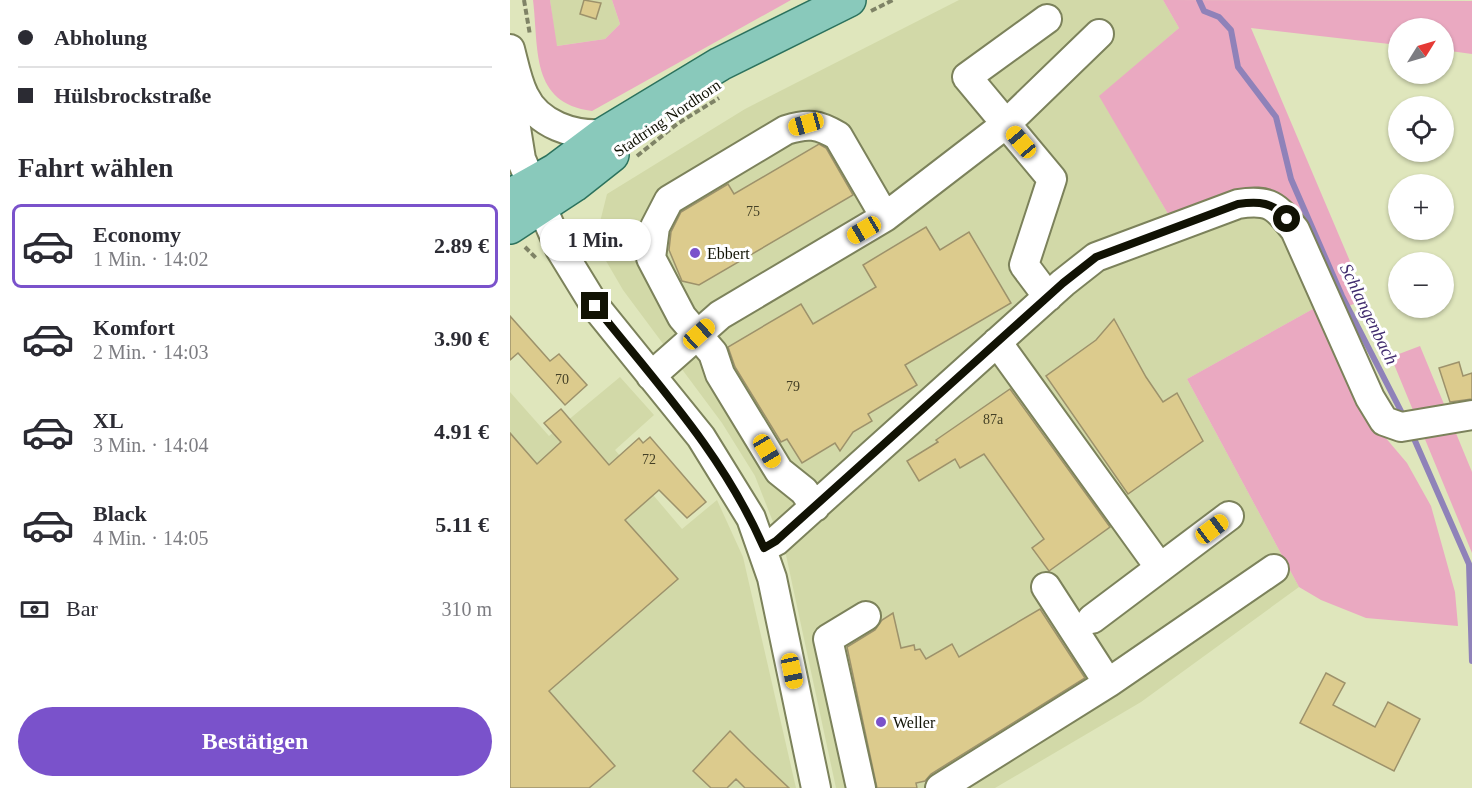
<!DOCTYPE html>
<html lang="de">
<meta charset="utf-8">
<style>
:root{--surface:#fff;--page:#f2f2f3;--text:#2b2b33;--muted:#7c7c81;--line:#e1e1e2;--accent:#7a52cb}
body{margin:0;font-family:Georgia,serif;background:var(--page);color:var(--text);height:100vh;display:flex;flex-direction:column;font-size:22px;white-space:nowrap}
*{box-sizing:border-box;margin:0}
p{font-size:20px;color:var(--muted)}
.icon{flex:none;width:33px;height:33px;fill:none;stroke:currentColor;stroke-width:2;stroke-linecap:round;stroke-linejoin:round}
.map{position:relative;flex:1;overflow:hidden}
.panel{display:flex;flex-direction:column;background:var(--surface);width:510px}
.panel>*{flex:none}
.guide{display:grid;align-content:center;height:132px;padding:0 18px;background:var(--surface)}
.needle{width:39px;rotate:53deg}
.controls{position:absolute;left:878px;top:18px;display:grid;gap:12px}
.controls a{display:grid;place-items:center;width:66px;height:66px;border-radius:50%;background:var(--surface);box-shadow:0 2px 4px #0004;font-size:30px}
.end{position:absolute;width:27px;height:27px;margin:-14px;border:8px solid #111204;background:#fff;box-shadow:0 0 0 3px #fff}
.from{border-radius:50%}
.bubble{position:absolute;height:42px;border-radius:21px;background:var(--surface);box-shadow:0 2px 4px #0004;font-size:20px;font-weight:700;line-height:42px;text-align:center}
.car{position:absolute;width:18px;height:36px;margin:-18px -9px;border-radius:8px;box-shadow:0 0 4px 2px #0007;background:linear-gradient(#f5c518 24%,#345 0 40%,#f5c518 0 76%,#345 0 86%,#f5c518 0)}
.guide b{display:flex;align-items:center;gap:21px;height:57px;font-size:22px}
.guide b+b{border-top:2px solid var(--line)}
.guide i{width:15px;height:15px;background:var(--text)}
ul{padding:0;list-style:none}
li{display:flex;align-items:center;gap:18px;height:84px;margin:0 12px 9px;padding:0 6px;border:3px solid transparent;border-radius:9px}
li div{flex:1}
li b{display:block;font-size:22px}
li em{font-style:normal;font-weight:700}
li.current{border-color:var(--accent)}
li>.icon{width:54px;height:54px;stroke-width:1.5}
h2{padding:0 18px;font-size:27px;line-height:72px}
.pay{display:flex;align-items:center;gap:15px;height:66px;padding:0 18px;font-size:22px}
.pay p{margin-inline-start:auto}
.primary-button{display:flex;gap:12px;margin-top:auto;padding:12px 18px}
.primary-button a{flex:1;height:69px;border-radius:36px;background:var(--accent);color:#fff;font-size:24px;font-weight:700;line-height:69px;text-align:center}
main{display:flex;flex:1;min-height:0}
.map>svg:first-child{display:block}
</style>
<main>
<section class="panel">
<div class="guide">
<b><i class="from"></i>Abholung</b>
<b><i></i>Hülsbrockstraße</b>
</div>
<h2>Fahrt wählen</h2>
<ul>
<li class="current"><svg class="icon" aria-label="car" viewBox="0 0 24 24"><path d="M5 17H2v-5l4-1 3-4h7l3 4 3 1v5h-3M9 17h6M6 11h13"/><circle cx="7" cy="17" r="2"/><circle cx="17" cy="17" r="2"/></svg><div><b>Economy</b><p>1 Min. · 14:02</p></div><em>2.89 €</em></li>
<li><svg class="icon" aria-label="car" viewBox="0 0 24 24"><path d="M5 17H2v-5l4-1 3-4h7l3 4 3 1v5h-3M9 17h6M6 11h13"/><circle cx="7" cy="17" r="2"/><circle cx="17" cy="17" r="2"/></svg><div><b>Komfort</b><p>2 Min. · 14:03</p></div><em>3.90 €</em></li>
<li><svg class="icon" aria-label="car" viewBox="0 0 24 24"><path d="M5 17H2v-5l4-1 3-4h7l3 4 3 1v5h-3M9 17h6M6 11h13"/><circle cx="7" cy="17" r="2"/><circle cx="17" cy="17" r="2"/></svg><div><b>XL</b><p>3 Min. · 14:04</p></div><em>4.91 €</em></li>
<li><svg class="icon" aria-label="car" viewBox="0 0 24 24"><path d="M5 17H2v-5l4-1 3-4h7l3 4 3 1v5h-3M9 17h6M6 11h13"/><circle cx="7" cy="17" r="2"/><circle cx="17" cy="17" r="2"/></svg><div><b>Black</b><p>4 Min. · 14:05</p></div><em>5.11 €</em></li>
</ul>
<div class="pay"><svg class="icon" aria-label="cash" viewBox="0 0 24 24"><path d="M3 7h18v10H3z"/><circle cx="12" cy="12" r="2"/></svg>Bar<p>310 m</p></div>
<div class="primary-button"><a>Bestätigen</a></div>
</section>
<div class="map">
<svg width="962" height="788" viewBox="0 0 962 788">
<rect width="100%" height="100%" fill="#dfe6bc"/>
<path fill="#d2d9a8" d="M 40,0 L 102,0 L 110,24 L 95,39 L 46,46 Z
M 449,0 L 653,0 L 669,28 L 590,96 L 661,219 L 754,187 L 810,305 L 677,379 L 789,587 L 631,702 L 485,788 L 326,788 L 276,555 L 245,476 L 212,423 L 113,290 L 85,242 L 97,194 L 235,109 Z
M 110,377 L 144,415 L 105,450 L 172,529 L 207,500 L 233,557 L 286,788 L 0,788 L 0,392 L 39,436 Z"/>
<path fill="#eaa9c1" d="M 23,0 L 40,0 L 47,46 L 95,39 L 110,24 L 102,0 L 281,0 L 82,111 C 20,103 29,49 23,0 Z
M 653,0 L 962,1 L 962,54 L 933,50 L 933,28 L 888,28 L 888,45 L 741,28 L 856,299 L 829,310 L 772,203 L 754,187 L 661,219 L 589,96 L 669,28 Z
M 810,305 L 869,430 L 897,463 L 921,506 L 945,592 L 948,626 L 856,618 L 811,600 L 789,587 L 677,379 Z
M 910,346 L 962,472 L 962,553 L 881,357 Z"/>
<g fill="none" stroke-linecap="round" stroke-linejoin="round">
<path stroke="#8f82b9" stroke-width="6" d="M 689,0 L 694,11 L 709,17 L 721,30 L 728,67 L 766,117 L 781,179 L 832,296 L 895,419
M 902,434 L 959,564 L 962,661"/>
</g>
<path fill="#dccb8d" stroke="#9d926b" stroke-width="1.5" d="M 74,0 L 91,3 L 86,19 L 70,14 Z
M 309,144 L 316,148 L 343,195 L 189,285 L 172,281 L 159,250 L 161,232 L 171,212 L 218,184 L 224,194 Z
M 416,227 L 430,250 L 459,232 L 501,303 L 395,365 L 407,385 L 358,414 L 362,421 L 343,432 L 330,451 L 325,443 L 292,463 L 277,439 L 271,442 L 225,367 L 218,347 L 291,304 L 303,324 L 366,287 L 353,265 Z
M 0,316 L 40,361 L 49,354 L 77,385 L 55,405 L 8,353 L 0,360 Z
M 604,319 L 636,377 L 653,402 L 667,393 L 693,441 L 618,494 L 536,376 L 586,340 Z
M 949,362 L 953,376 L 962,373 L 962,399 L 940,402 L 929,368 Z
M 500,389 L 600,527 L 539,571 L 522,548 L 534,539 L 474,454 L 450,468 L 445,459 L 409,481 L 397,461 L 428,442 L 426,440 Z
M 51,409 L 99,465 L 129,438 L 133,443 L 140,437 L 196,502 L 177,518 L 149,490 L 115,520 L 168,579 L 39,691 L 105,766 L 79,788 L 0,788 L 0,433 L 27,464 L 51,442 L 34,423 Z
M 530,609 L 575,678 L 421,774 L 415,781 L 406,783 L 407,788 L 367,788 L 337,647 L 365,630 L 372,620 L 383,613 L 391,648 L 404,645 L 405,650 L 410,649 L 416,659 L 442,644 L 449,657 Z
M 816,673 L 835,683 L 823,705 L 865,727 L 878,702 L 910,719 L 884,771 L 790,723 Z
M 220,731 L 241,752 L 279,788 L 235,788 L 226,779 L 217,788 L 201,788 L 183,771 Z"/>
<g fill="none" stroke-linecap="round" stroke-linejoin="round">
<g stroke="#7c825b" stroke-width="32">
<path id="minor" d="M 537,19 L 457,77 L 542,179 L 514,265 L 538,297
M 0,49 C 4,64 7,81 14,95 C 28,125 64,136 94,134
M 0,91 L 11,159 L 50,249 L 85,306 L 191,437 L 241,518 L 262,578 L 306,788
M 487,342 L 650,568
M 141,376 L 210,315 L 375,217 L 496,124 L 589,34
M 305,507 L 294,491 L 269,471 L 210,374 L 203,353 L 172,317 L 141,258 L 145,227 L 159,200 L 276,130 C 298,123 308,124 328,136 L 375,217
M 253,548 L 266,541 L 553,283 L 586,257 L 728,204 C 760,199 766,206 785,230 L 860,398 L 874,421 L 891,427 L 962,415
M 582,619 L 719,516
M 598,683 L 764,569
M 351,788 L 318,639 L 356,616
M 430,788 L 598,683 L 536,587"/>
</g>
<g stroke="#2c725d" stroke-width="36">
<path id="major" d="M 0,196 L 46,170 L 94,134 L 210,64 L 339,0
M 0,227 L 64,185 L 102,155"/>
</g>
<path stroke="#7f8366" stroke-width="4" stroke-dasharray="6 3" stroke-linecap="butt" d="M 14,0 L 20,35
M 361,11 L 383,0
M 127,156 L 167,124 L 209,98
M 15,247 L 27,259"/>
<use href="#minor" stroke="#fff" stroke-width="28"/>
<use href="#major" stroke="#89c9bb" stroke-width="33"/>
</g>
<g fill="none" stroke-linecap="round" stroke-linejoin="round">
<path stroke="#111204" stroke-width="8" d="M 85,306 C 148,385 213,454 254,548 L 266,541 L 553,283 L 586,257 L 728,204 C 749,201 763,202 777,219"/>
</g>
<g fill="#7a52cb" stroke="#fff" stroke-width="2">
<circle cx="185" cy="253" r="6"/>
<circle cx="371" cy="722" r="6"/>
</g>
<g text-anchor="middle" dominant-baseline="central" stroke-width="6" stroke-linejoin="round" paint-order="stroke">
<g font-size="14" fill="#444026">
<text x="243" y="211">75</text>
<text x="52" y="379">70</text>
<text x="283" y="386">79</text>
<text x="483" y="419">87a</text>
<text x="139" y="459">72</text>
</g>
<g font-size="16" fill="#111204" stroke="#fff">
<text transform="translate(157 118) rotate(-34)">Stadtring Nordhorn</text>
</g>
<g font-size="16" fill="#111204" stroke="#fff" text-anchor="start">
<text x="197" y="253">Ebbert</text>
<text x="383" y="722">Weller</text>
</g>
<g font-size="18" font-style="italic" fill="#402b6e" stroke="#fff">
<text transform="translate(859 314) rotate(64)">Schlangenbach</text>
</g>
</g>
</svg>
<div class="controls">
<a><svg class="needle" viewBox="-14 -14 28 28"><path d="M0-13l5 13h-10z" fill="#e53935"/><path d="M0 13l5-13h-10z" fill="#7c7c81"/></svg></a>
<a><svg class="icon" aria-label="locate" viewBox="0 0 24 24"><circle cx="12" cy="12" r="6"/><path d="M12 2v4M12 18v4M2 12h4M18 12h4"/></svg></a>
<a>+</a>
<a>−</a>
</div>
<i class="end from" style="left:777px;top:219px"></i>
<i class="end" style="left:85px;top:306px"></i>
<div class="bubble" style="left:30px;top:219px;width:111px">1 Min.</div>
<i class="car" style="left:296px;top:124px;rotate:254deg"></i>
<i class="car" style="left:511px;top:142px;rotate:320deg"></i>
<i class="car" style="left:354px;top:230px;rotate:240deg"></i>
<i class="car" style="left:189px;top:334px;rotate:48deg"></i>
<i class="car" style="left:257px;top:451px;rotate:149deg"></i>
<i class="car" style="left:702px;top:529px;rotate:53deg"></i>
<i class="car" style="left:282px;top:671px;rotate:168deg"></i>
</div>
</main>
